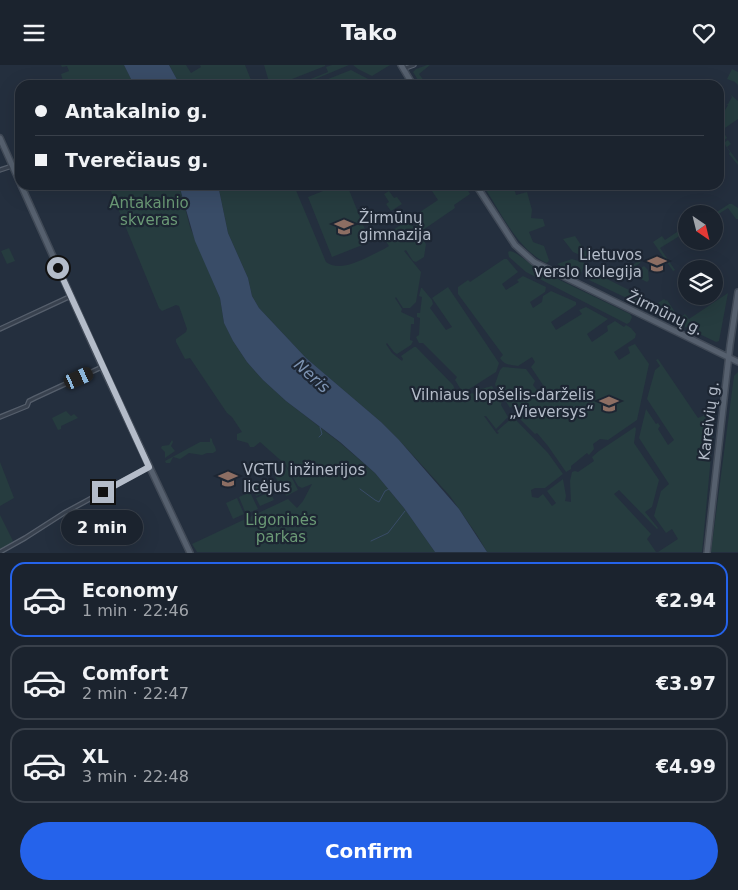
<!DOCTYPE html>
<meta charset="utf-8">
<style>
:root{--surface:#1b232e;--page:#242b36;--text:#f1f3f6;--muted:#a0a4aa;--line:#39404a;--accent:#2563eb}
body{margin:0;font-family:"DejaVu Sans",sans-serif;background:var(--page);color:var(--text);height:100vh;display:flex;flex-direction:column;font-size:19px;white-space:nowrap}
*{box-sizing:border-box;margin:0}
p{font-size:16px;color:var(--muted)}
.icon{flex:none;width:28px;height:28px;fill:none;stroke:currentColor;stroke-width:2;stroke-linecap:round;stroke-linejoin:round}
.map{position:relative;height:488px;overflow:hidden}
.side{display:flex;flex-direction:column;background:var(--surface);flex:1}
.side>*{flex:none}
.banner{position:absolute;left:15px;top:15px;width:709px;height:110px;border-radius:15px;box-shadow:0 5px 20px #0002,0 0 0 1px var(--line);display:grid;align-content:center;height:110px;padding:0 20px;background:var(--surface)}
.needle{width:32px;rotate:145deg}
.buttons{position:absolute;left:678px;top:140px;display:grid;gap:10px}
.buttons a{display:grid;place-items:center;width:45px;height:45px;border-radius:50%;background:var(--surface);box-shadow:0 5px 20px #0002,0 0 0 1px var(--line);font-size:25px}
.end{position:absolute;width:22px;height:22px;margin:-11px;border:6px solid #b4bcc9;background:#111;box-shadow:0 0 0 2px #111}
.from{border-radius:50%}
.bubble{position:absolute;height:35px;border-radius:18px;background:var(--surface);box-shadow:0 5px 20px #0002,0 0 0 1px var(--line);font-size:16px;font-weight:700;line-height:35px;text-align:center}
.car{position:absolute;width:15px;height:30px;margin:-15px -8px;border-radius:6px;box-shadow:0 0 4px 1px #0007;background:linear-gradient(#222 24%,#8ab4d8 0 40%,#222 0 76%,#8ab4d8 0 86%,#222 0)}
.banner b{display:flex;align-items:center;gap:18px;height:48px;font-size:19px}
.banner b+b{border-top:1px solid var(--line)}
.banner i{width:12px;height:12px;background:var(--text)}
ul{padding:9px 0 0;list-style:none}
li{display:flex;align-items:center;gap:15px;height:75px;margin:0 10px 8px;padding:0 10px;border:2px solid var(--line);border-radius:15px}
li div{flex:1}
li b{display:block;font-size:19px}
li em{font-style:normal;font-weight:700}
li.selected{border-color:var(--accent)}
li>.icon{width:45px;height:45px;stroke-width:1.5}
.action{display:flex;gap:10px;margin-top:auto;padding:10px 20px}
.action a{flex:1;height:58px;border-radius:30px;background:var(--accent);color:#fff;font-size:20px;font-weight:700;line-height:58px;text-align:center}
header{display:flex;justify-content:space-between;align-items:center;height:65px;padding:0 20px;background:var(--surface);font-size:22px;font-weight:700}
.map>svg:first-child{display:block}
</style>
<header><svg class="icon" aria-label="menu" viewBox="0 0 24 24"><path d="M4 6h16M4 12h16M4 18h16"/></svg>Tako<svg class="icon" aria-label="heart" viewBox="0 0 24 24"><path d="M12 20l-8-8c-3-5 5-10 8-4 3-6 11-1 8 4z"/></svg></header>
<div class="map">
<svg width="738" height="488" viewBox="0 0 738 488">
<rect width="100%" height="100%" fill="#242f3e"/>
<path fill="#263c3f" d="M 61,0 L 124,0 L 134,20 L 64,20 L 61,9 L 69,6 L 67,1 L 62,2 Z
M 169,0 L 186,0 L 191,8 L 201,2 L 200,0 L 245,0 L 253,20 L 180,20 Z
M 264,0 L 325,0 L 325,1 L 277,20 L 268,20 L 269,17 Z
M 332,0 L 349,0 L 301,20 L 296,20 L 328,7 L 326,2 Z
M 353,0 L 390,0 L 372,11 L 358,4 Z
M 427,0 L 430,0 L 419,9 L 427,20 L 421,20 L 413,7 L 416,4 Z
M 732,4 L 738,7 L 738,20 L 735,17 L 727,14 Z
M 351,5 L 370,15 L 374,20 L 322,20 L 324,19 L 323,16 Z
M 730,29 L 738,36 L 738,54 L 722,65 L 727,73 L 724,75 L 725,77 L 728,75 L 731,79 L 727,82 L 738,97 L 738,100 L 729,89 L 730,87 C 722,75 714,65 722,51 L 720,49 L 723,49 L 728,40 L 726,39 L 728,39 L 732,32 Z
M 112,120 L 179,120 L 190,162 L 220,233 L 224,258 L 233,276 L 247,297 L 263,315 L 286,336 L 339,377 L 375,408 L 404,443 L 435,487 L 197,487 L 192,479 L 288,434 L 297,443 L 303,436 L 312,419 L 302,423 L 298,421 L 286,400 L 260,377 L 254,382 L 250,382 L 248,378 L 237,375 L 237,369 L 242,367 L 232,352 L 227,348 L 190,293 L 185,294 L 184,292 L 176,277 L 176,274 L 186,267 L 187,264 L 179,241 L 176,240 L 162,246 L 159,243 L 110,124 Z
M 218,120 L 289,120 L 289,122 L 295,123 L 326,197 C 341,209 369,191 384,184 L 389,181 L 383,172 L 408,155 L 426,179 L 424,192 L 416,197 L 413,196 L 406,185 L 404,186 L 421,207 L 416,237 L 410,243 L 403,243 L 396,232 L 395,233 L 402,244 L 401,247 L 414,253 L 414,259 L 411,259 L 410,275 L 413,276 L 411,280 L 397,289 L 394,287 L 387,278 L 386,279 L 392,288 L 402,296 L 403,294 L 401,291 L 414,282 L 416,282 L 453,320 L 460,336 L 472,328 L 474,329 L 481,324 L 492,321 L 502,336 L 501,340 L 508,352 L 496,364 L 486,351 L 484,351 L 497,369 L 499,368 L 497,366 L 511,354 L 514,353 L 548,388 L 563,409 L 545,423 L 535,423 L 531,425 L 532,432 L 538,433 L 543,429 L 552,441 L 556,438 L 547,426 L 563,414 L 566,431 L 565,436 L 571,437 L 570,416 L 572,407 L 575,406 L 578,407 L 594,396 L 592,392 L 599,386 L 635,362 L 636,364 L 634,378 L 659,415 L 652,442 L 645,447 L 658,463 L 657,464 L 619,425 L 614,429 L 651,469 L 647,474 L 656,487 L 487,487 L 477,470 L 450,431 L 399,375 L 381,357 L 306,293 L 259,243 L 252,231 L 248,213 L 228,168 Z
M 338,120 L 347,120 L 370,177 L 332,192 L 308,132 Z
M 428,120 L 465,120 L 470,129 L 454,140 L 455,143 L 420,167 L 411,153 L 438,135 Z
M 488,120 L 513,120 L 516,130 L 527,127 L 532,145 L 531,153 L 543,154 L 545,161 L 529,167 L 533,177 L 544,181 L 549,195 L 548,197 L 546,198 C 517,183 503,151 486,125 L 489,123 Z
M 389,126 L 394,133 L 397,132 L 402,139 L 391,146 L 386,139 L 389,137 L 384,129 Z
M 729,139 L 732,139 L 738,143 L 738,154 L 736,154 L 728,143 L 714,152 L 714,149 Z
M 686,161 L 686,167 L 660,183 L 675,205 L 673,206 L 653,177 L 662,171 L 665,175 Z
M 575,171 L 585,186 L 588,185 L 589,188 L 587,193 L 573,187 L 563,174 Z
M 9,183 L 15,196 L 7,199 L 1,186 Z
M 510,186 C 516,186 532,201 539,205 L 630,249 L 632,252 L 630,257 L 627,259 L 526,207 L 509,192 L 508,187 Z
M 640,188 L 642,194 L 640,198 L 624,210 L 622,207 L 637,197 L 634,192 Z
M 504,194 L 507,194 L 518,207 L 502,219 L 506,225 L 519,217 L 517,215 L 523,211 L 546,222 L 545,227 L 530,237 L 533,243 L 542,237 L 543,231 L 551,226 L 576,237 L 576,240 L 551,257 L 556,265 L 582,249 L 579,245 L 586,242 L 608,254 L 587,269 L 592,277 L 608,266 L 607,261 L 615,256 L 624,262 L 626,260 L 631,263 L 636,269 L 635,273 L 614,287 L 619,295 L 630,288 L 628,282 L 635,279 L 649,299 L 637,355 L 608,375 L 600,374 L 593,379 L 594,384 L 589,390 L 587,388 L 571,401 L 571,404 L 566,407 L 548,381 L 537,368 L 535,369 L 517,351 L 518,349 L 512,341 L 510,343 L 505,335 L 507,332 L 499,321 L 496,322 L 495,319 L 500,305 L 503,302 L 526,304 L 535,316 L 533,320 L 546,337 L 551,332 L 531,302 L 535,297 L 532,292 L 518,301 C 511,300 504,300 500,293 L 503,290 L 458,229 L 458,222 L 468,215 L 470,217 Z
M 572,194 L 585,198 L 580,211 L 557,199 Z
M 644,201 L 648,205 L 649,215 L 647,217 L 637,212 L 635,209 L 636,206 Z
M 593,209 L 597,209 L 643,232 L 639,239 L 589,215 Z
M 448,222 L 499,298 L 496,307 L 463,328 L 455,315 L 457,312 L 423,278 L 419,278 L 416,272 L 419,270 L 420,253 L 417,252 L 417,248 L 420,248 L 422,232 L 419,231 L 421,223 L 422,223 L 432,235 L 433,239 L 430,243 L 446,265 L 452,262 L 432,233 Z
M 728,228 L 719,276 L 716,277 L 685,262 L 684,256 L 680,253 L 685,249 L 689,254 Z
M 664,234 L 666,236 L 667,235 L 675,247 L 673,249 L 657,241 L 658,238 Z
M 658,294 L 698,353 L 709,348 L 710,344 L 716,338 L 702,487 L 658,487 L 678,474 L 672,464 L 666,468 L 654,451 L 661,426 L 669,419 L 639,373 L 646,344 L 656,359 L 658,358 L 660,361 L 658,364 L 668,380 L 674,375 L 647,334 L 655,305 L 660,301 L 656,295 Z
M 738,307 L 738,487 L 711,487 L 734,311 Z
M 66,346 L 71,351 L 74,349 L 78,353 L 61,361 L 61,364 L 58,365 L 52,353 Z
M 210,373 L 212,374 C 212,379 216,381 216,386 L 213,388 L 207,388 L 202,390 L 189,388 L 180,394 L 173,392 L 170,398 L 166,398 L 165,396 L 200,377 L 210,377 Z
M 172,375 L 173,377 L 171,381 L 175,386 L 165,393 L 165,387 L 161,383 L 162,381 L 169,380 Z
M 0,397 L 14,433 L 0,441 Z
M 286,401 L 298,425 L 286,431 L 273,408 Z
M 266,417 L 270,425 L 256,431 L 252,423 Z
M 250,427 L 258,444 L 246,449 L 239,432 Z
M 270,427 L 274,435 L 260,441 L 256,433 Z
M 237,433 L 244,449 L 233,454 L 226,438 Z
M 0,450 L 13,476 L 11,479 L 0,485 Z"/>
<path fill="#394c67" d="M 124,0 L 169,0 L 180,20 L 134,20 Z
M 179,120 L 218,120 L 228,168 L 248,213 L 252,231 L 259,243 L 306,293 L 381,357 L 399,375 L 459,444 L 487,487 L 435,487 L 404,443 L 375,408 L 340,377 L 286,336 L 263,315 L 247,297 L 233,276 L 224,258 L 220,233 L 195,176 Z"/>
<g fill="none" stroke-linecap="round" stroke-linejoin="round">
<path stroke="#394c67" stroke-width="1" d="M 319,372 L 322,369 L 320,362
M 360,424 L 375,435 L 379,437 L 385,426 L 389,424
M 371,476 L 388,468 L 405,446"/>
<g stroke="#565f6c" stroke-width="5.5">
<path id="street" d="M 403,4 L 414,0
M 0,105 L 12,101
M 0,264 L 71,231
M 0,352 L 27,341 L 29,336 L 35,333 L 102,302
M 0,487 L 25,473 L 64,448 L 149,402"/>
</g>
<g stroke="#414a57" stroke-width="8">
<path id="primary" d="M 401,0 L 413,20
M 0,73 L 20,118
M 21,120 L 104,305 L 190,488
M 476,120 L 515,180 L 534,197 L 738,297
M 707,488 L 730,280 L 738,227"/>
</g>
<use href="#street" stroke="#38414e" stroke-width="3"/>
<use href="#primary" stroke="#56606e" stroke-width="5"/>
</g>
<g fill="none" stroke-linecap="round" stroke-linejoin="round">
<path stroke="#b4bcc9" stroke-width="6" d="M 58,203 L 149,402 L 103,427"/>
</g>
<defs>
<g id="school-bare" transform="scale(1.5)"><path d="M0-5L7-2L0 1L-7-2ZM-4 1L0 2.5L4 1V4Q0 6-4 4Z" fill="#8d6e63" stroke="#1d2633" stroke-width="2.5" paint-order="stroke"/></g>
<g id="university-bare" transform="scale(1.5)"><path d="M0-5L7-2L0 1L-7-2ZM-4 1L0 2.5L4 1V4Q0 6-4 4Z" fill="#8d6e63" stroke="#1d2633" stroke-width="2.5" paint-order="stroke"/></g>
</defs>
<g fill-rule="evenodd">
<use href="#school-bare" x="344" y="162"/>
<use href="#university-bare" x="657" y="199"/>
<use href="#school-bare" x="609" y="339"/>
<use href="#school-bare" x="228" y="414"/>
</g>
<g text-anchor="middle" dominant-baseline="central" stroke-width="4.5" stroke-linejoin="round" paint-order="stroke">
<g font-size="15" fill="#6b9a76" stroke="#1d2633">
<text x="149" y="138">Antakalnio<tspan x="149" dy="17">skveras</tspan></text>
<text x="281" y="455">Ligoninės<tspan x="281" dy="17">parkas</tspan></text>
</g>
<g font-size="15" fill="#b4bcc9" stroke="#1d2633" text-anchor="start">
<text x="359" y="153">Žirmūnų<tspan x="359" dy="17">gimnazija</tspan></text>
<text x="642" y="190" text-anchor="end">Lietuvos<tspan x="642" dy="17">verslo kolegija</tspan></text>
<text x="594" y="330" text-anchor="end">Vilniaus lopšelis-darželis<tspan x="594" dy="17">„Vieversys“</tspan></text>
<text x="243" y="405">VGTU inžinerijos<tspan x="243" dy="17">licėjus</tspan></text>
</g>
<g font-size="15" fill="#b4bcc9" stroke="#1d2633">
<text transform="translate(665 248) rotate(26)">Žirmūnų g.</text>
<text transform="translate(709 356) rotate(-83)">Kareivių g.</text>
</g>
<g font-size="16" font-style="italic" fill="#7c92b1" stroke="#1d2633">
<text transform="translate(312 311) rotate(42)">Neris</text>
</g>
</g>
</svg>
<div class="buttons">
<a><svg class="needle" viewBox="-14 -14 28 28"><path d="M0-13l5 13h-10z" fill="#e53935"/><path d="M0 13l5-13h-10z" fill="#a0a4aa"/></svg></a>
<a><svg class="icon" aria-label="layers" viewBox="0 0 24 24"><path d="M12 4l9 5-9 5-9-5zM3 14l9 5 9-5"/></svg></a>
</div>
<i class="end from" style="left:58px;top:203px"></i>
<i class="end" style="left:103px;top:427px"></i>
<div class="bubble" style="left:61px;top:445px;width:82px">2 min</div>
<i class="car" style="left:79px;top:313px;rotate:66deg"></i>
<div class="banner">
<b><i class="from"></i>Antakalnio g.</b>
<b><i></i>Tverečiaus g.</b>
</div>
</div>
<section class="side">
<ul>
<li class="selected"><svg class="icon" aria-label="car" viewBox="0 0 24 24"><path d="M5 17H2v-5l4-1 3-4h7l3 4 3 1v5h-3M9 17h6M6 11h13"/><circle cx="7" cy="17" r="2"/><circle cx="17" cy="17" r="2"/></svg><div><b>Economy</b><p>1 min · 22:46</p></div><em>€2.94</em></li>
<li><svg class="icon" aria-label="car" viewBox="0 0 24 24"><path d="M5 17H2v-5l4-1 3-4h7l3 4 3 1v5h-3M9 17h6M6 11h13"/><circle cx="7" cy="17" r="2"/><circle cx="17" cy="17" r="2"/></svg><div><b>Comfort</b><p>2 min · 22:47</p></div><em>€3.97</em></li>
<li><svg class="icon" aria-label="car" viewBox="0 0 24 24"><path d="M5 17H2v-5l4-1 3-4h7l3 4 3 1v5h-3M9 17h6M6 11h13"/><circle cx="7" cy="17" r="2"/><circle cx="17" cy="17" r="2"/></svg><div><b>XL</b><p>3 min · 22:48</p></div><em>€4.99</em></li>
</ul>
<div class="action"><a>Confirm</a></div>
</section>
